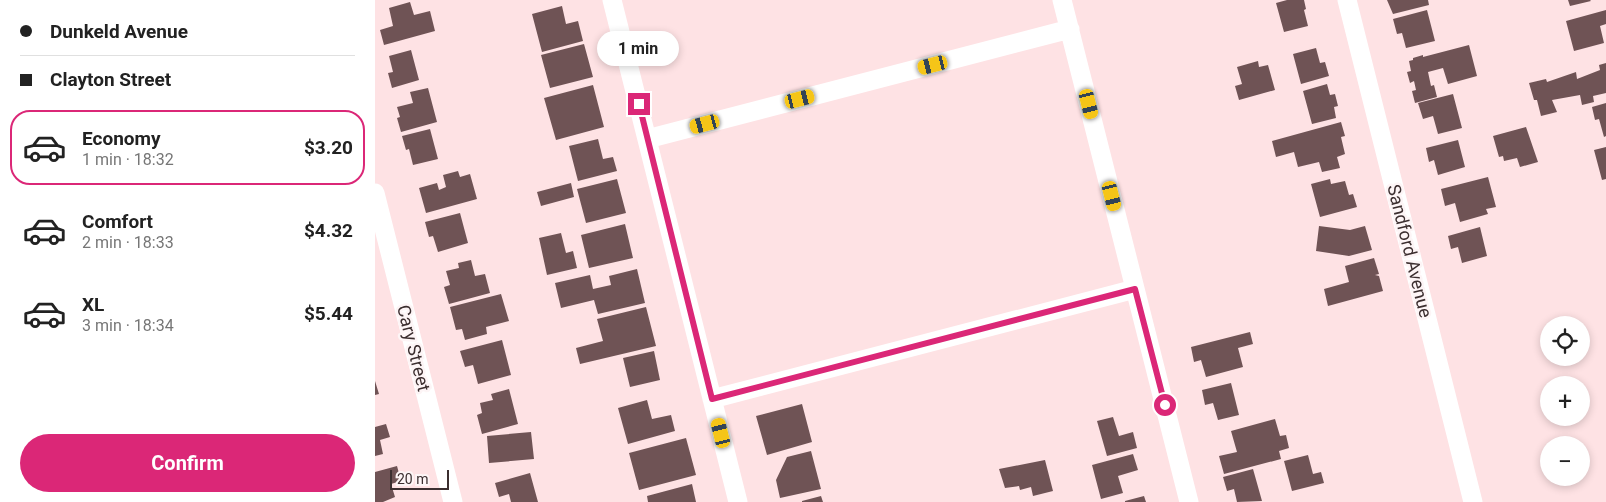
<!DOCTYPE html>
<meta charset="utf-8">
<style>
:root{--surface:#fff;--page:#f6f6f6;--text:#222;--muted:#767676;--line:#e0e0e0;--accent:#db2777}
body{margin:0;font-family:Roboto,sans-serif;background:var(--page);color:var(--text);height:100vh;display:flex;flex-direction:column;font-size:19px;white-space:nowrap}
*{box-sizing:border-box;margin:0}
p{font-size:16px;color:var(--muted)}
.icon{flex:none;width:28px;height:28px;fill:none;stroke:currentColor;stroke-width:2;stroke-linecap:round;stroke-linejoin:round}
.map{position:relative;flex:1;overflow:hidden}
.details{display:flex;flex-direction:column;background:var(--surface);width:375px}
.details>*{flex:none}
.hud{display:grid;align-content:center;height:110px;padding:0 20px;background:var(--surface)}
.controls{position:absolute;left:1165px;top:316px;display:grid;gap:10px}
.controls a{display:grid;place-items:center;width:50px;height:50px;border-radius:50%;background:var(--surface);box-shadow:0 2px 8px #0003;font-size:25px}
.scale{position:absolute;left:15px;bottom:12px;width:59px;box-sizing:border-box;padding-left:5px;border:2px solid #3b2e2f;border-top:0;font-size:14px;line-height:18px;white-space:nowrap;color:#3b2e2f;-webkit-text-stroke:4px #fdf5f6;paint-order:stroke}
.end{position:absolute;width:22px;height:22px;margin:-11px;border:6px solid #db2777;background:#fff;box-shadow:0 0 0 2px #fff}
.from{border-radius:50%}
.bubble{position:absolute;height:35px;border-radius:18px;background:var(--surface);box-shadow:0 2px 8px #0003;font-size:16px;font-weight:700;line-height:35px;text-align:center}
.car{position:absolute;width:15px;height:30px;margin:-15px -8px;border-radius:6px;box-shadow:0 0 4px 1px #0007;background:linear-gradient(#f5c518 24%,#345 0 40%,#f5c518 0 76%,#345 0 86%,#f5c518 0)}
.hud b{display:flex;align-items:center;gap:18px;height:48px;font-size:19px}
.hud b+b{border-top:1px solid var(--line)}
.hud i{width:12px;height:12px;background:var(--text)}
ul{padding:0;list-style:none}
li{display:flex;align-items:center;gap:15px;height:75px;margin:0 10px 8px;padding:0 10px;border:2px solid transparent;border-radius:20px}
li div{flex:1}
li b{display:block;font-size:19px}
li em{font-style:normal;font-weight:700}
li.active{border-color:var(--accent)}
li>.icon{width:45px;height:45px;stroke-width:1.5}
.cta{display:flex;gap:10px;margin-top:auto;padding:10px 20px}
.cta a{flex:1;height:58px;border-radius:30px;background:var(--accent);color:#fff;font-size:20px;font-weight:700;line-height:58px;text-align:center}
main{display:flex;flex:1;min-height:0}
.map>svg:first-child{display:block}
</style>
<main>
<section class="details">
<div class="hud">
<b><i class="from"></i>Dunkeld Avenue</b>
<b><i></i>Clayton Street</b>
</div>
<ul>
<li class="active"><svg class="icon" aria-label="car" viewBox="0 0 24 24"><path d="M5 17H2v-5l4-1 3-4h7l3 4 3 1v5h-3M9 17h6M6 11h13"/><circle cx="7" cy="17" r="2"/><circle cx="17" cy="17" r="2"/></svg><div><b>Economy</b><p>1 min · 18:32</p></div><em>$3.20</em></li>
<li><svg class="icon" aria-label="car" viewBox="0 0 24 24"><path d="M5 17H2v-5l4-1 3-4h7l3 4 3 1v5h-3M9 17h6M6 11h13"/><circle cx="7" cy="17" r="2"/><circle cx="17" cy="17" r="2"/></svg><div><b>Comfort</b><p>2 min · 18:33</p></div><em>$4.32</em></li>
<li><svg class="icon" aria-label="car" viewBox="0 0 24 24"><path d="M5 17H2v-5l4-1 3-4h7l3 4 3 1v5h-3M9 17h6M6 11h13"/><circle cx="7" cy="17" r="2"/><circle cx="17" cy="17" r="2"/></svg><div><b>XL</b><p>3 min · 18:34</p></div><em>$5.44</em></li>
</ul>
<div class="cta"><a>Confirm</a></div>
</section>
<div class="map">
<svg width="1231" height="502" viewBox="0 0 1231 502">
<rect width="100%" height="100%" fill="#fee2e4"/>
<path fill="#6f5355" d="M 912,0 L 929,0 L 931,9 L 929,10 L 933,26 L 909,32 L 901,3 Z
M 1012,0 L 1053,0 L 1054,5 L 1018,14 Z
M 1193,0 L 1215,0 L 1216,1 L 1195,6 Z
M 35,2 L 39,15 L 55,11 L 60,31 L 9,45 L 5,30 L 18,26 L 14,8 Z
M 187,6 L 191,24 L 203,21 L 208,41 L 167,52 L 157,14 Z
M 1052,10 L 1060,41 L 1031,48 L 1027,33 L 1022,34 L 1018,19 Z
M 1231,10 L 1231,24 L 1225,26 L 1229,43 L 1199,51 L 1191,21 Z
M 209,44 L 218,77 L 175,88 L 166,55 Z
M 1094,45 L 1102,76 L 1073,84 L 1068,68 L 1053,72 L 1056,86 L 1059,85 L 1062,97 L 1040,103 L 1037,91 L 1041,90 L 1039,81 L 1035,83 L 1032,72 L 1036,71 L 1034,61 L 1038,60 L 1038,58 L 1048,55 L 1048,57 Z
M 941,48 L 945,63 L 950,62 L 954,76 L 926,84 L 918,54 Z
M 36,50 L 44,80 L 17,88 L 13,73 L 18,72 L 14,56 Z
M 883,61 L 884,67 L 893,65 L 900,90 L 864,100 L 860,86 L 867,84 L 862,67 Z
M 1231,63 L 1231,93 L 1218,96 L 1219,102 L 1207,105 L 1205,95 L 1177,100 L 1182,112 L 1166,116 L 1162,100 L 1159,100 L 1154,83 L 1171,79 L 1172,82 L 1201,72 L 1202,79 L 1225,70 L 1224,65 Z
M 952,84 L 955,95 L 960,94 L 963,106 L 959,107 L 961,118 L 937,124 L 928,91 Z
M 218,85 L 229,127 L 181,140 L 169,98 Z
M 53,88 L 62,122 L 26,132 L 22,118 L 25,117 L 22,107 L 38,103 L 35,92 Z
M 1078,94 L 1087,128 L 1063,134 L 1058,116 L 1048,119 L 1043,103 Z
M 1231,103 L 1231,136 L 1229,137 L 1224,119 L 1220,120 L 1217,107 Z
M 966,122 L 970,136 L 966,137 L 970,154 L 962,157 L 965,168 L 947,172 L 944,162 L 923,167 L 919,152 L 901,157 L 897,141 Z
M 1151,127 L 1163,162 L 1145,167 L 1142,158 L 1129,161 L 1128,156 L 1124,157 L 1118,136 Z
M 55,129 L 63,159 L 38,165 L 34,149 L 31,150 L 27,136 Z
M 223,139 L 228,159 L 238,157 L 242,171 L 203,181 L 194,146 Z
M 1083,140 L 1090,167 L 1063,175 L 1059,160 L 1054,162 L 1051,148 Z
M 1231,147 L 1231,179 L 1227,180 L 1219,150 Z
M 83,171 L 85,177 L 95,174 L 102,199 L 51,213 L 44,188 L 62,183 L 64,190 L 71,187 L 68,175 Z
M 1113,177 L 1121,207 L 1111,209 L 1113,214 L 1085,222 L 1080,203 L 1070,206 L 1066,189 Z
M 242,179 L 251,213 L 211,223 L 202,189 Z
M 955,179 L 956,184 L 970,181 L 974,195 L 978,194 L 982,207 L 945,217 L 936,184 Z
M 196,183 L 199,197 L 166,206 L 162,192 Z
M 85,213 L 93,243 L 63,252 L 58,236 L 54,237 L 50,222 Z
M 250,224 L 258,258 L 214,268 L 206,235 Z
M 944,226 L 975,230 L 990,226 L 997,250 L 974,256 L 941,251 Z
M 1105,227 L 1112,256 L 1087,263 L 1083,247 L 1076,249 L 1073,236 Z
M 186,233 L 191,253 L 198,251 L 202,268 L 172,275 L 164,238 Z
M 999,258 L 1004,274 L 1000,275 L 1004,276 L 1008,291 L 953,306 L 949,289 L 974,282 L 970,266 Z
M 96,260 L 100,276 L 110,274 L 115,293 L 74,304 L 69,287 L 75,285 L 71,271 L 84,268 L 83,263 Z
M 262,269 L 270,303 L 223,314 L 219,300 L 186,308 L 180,283 L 215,275 L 218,289 L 236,285 L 234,276 Z
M 126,294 L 134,321 L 111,327 L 112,334 L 90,340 L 87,329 L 81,330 L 75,307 Z
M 271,307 L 281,346 L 205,364 L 201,348 L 228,341 L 222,319 Z
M 875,332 L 878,344 L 863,348 L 868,367 L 831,377 L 826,360 L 819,362 L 816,347 Z
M 127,340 L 136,375 L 103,384 L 98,365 L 90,367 L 85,351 Z
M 279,351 L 285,380 L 255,387 L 248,358 Z
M 0,381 L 4,394 L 0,395 Z
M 856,383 L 864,415 L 843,420 L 838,403 L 830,405 L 827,390 Z
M 134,389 L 143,424 L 107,434 L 102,415 L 107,413 L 105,403 L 118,400 L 116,394 Z
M 272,400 L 277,419 L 296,415 L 300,431 L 253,444 L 243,408 Z
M 427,404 L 437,442 L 392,455 L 381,416 Z
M 738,417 L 744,436 L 758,432 L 762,448 L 732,456 L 722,421 Z
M 900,419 L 905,436 L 911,435 L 914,448 L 904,451 L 906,459 L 849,474 L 844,456 L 862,452 L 856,431 Z
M 11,424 L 15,437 L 5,440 L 8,454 L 0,456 L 0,427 Z
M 156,432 L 159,459 L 114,463 L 112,436 Z
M 311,438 L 321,475 L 264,490 L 254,453 Z
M 436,451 L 446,489 L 405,498 L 401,480 L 412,457 Z
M 758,454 L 763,470 L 743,476 L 748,493 L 726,499 L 717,465 Z
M 933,455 L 938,474 L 946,472 L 949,483 L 917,491 L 909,461 Z
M 670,460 L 678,491 L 658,496 L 656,487 L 645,490 L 644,486 L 630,488 L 624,469 Z
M 22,466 L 26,481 L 16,484 L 20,497 L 8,502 L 0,502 L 0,472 Z
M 878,469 L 887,501 L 862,502 L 859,489 L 852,491 L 848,477 Z
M 155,473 L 163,502 L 136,502 L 134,494 L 124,497 L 120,483 Z
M 317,484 L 321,502 L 273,502 L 272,496 Z
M 446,496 L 448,502 L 427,502 L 427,501 Z
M 769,496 L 771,502 L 750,502 L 750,501 Z"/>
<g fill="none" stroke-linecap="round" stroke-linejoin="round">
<path stroke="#fff" stroke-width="19" d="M 237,0 L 363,502
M 687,0 L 814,502
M 972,0 L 1098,502
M 272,139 L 695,29
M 0,193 L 78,502
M 337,399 L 760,289"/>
</g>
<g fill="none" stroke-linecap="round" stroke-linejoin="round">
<path stroke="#db2777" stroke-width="6" d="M 264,104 L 337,399 L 760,289 L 790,405"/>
</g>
<g text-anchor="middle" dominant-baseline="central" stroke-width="5" stroke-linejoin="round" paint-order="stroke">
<g font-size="18" fill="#3b2e2f" stroke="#fdf5f6">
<text transform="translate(1035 251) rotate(76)">Sandford Avenue</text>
<text transform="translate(39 348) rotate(76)">Cary Street</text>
</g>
</g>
</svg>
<div class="controls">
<a><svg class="icon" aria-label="locate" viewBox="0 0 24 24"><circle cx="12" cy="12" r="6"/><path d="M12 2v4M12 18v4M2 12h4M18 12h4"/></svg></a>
<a>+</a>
<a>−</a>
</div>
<div class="scale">20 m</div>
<i class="end from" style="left:790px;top:405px"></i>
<i class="end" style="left:264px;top:104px"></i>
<div class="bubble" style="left:222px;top:31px;width:82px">1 min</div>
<i class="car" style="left:558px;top:65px;rotate:256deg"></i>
<i class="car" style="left:425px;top:99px;rotate:76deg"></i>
<i class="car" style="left:714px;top:104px;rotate:166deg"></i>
<i class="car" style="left:330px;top:124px;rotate:255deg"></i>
<i class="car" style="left:737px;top:196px;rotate:166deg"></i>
<i class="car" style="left:346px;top:433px;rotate:346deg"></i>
</div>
</main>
